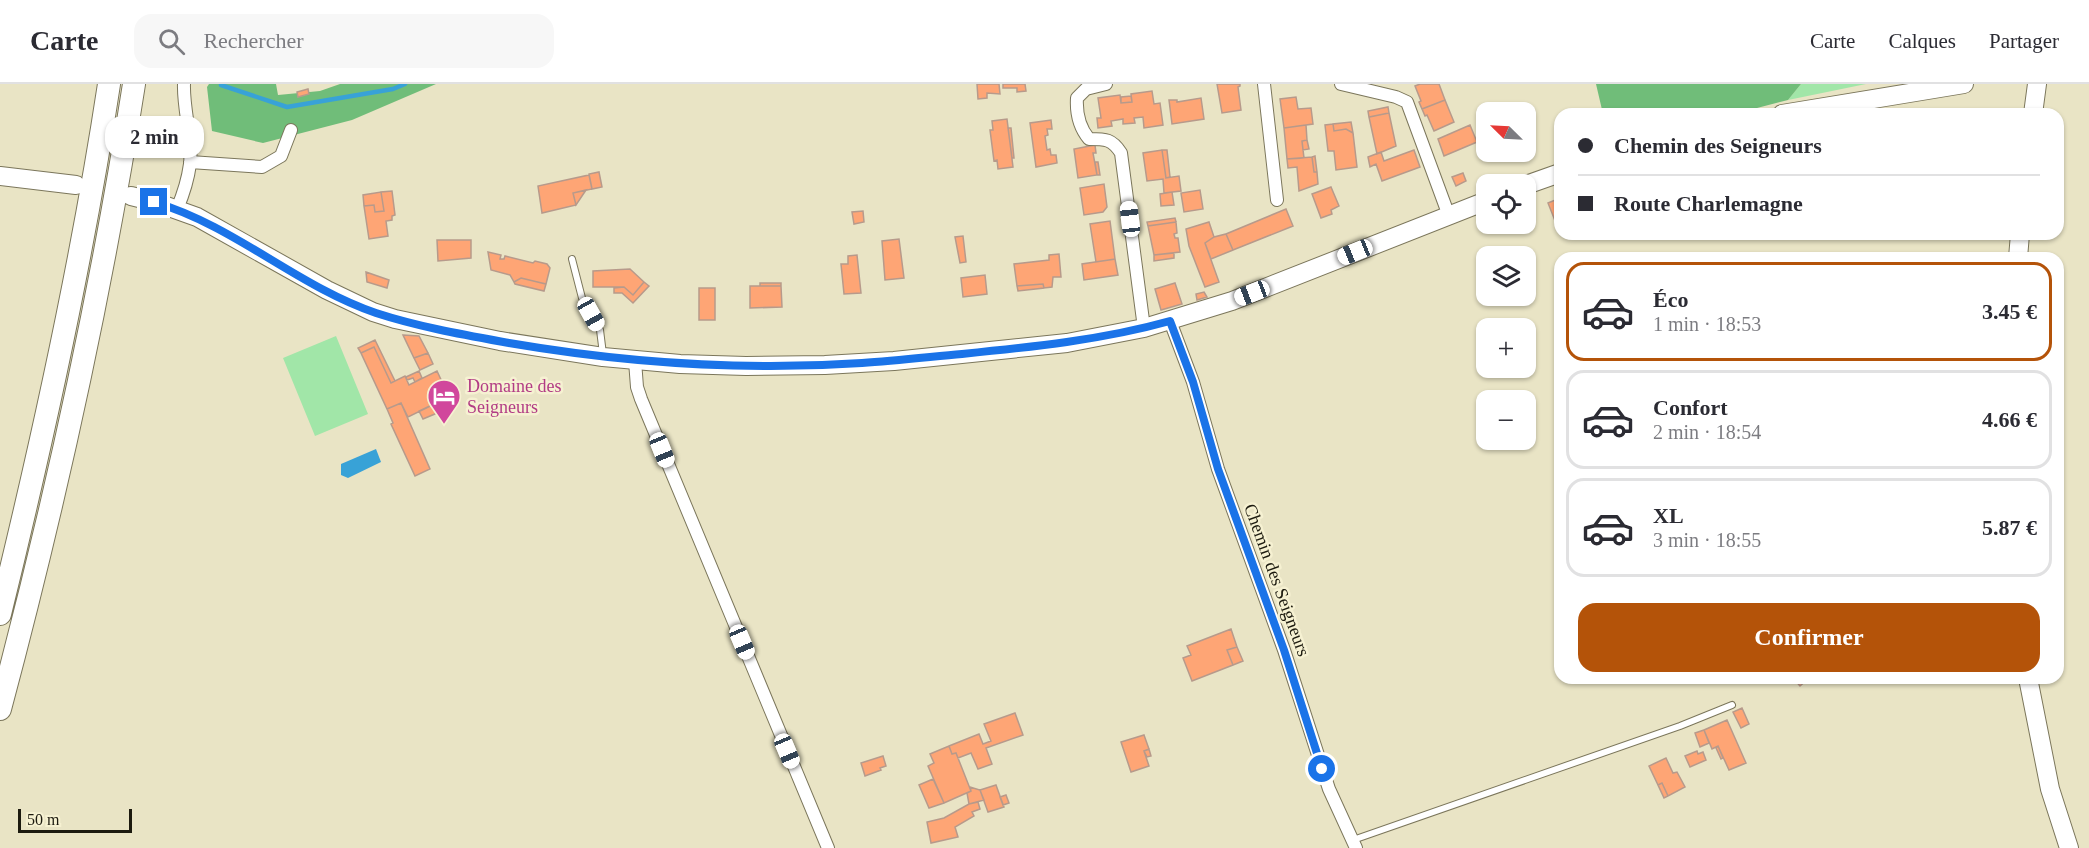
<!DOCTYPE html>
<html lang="fr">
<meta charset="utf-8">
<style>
:root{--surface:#fff;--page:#f7f7f7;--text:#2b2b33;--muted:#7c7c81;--line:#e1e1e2;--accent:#b45309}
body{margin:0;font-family:Georgia,serif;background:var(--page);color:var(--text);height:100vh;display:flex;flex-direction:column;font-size:22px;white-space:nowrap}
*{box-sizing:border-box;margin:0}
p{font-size:20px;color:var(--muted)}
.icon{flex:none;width:33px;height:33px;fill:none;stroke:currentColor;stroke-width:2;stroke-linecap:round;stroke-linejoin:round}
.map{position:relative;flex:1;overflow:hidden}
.side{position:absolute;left:1554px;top:168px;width:510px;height:432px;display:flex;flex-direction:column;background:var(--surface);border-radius:18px;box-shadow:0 2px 4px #0004}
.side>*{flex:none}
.hud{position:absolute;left:1554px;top:24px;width:510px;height:132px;border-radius:18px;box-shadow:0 2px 4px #0004;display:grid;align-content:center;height:132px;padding:0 24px;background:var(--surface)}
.needle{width:39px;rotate:294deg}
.fabs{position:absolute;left:1476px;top:18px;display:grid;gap:12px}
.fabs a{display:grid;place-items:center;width:60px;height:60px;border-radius:12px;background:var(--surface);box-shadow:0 2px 4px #0004;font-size:30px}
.scale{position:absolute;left:18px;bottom:15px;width:114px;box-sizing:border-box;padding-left:6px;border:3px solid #1c1a0f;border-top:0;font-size:16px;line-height:21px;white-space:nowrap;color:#1c1a0f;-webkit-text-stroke:4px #f6f1d2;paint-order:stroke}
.end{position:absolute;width:27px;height:27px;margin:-14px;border:8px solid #1a73e8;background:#fff;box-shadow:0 0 0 3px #fff}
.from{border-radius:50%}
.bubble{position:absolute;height:42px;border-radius:18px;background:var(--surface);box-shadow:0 2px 4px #0004;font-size:20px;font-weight:700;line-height:42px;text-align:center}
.car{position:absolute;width:18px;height:36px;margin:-18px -9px;border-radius:8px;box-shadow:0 0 4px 2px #0007;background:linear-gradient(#fff 24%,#345 0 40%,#fff 0 76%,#345 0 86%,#fff 0)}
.hud b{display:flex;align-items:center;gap:21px;height:57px;font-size:22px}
.hud b+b{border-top:2px solid var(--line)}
.hud i{width:15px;height:15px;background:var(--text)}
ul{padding:10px 0 0;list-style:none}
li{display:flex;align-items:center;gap:18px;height:99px;margin:0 12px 9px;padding:0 12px;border:3px solid var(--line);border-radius:18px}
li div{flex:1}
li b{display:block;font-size:22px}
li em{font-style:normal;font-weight:700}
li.selected{border-color:var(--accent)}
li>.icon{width:54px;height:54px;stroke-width:1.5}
.primary-button{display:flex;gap:12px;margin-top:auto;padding:12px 24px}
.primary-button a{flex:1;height:69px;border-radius:18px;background:var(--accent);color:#fff;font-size:24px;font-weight:700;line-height:69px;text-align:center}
header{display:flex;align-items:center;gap:36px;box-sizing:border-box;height:84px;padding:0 30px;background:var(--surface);border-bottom:2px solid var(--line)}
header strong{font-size:28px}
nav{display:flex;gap:33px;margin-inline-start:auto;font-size:21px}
.search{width:420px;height:54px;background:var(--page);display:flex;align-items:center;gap:15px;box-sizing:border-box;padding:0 21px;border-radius:18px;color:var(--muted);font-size:22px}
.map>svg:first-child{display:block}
</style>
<header>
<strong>Carte</strong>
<div class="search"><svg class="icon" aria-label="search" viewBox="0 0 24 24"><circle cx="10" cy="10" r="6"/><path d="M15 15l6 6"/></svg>Rechercher</div>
<nav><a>Carte</a><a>Calques</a><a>Partager</a></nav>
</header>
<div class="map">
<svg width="2089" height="764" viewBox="0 0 2089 764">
<rect width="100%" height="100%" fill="#e9e4c5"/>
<path fill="#a1e6a8" d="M 1801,0 L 1866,0 L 1788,16 Z
M 336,252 L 368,330 L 315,352 L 283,274 Z"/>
<path fill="#70bd79" d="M 209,0 L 276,0 L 278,11 L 320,7 L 340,0 L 436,0 L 352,36 L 263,59 L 212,47 L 207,3 Z
M 1596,0 L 1801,0 L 1788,16 L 1734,30 L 1603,30 Z"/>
<path fill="#38a2d7" d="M 376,365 L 381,378 L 348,394 L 341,391 L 341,380 Z"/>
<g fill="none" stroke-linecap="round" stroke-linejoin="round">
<path stroke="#38a2d7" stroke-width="4.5" d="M 221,1 L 287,23 L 393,5 L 405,0"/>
</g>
<path fill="#fea575" stroke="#b79a8b" stroke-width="1.5" d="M 977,0 L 999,0 L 1000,10 L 987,9 L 987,14 L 978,15 Z
M 1003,0 L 1025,0 L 1026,7 L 1017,8 L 1017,4 L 1003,4 Z
M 1217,0 L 1240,0 L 1240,2 L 1238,3 L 1241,26 L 1222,29 Z
M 1420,0 L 1439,0 L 1445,16 L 1422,25 L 1419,18 L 1421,17 L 1415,2 Z
M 308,5 L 309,10 L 298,13 L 297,8 Z
M 1152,7 L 1154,20 L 1160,19 L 1163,41 L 1144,44 L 1143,33 L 1134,34 L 1135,39 L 1123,40 L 1123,35 L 1111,37 L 1112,42 L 1098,44 L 1097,34 L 1101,34 L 1098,14 L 1120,11 L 1121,19 L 1132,18 L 1131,10 Z
M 1131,12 L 1132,18 L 1121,19 L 1121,13 Z
M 1296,13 L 1298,25 L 1311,24 L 1313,40 L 1284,44 L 1280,15 Z
M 1201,14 L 1204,35 L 1172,40 L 1169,16 L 1177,16 L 1177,18 Z
M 1445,16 L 1454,38 L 1434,47 L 1427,31 L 1425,32 L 1422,25 Z
M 1388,23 L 1389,29 L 1369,33 L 1368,27 Z
M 1514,23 L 1516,28 L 1505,28 L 1504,27 Z
M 1389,29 L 1396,62 L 1377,70 L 1369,33 Z
M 1486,34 L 1486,56 L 1479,37 Z
M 1007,35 L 1013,83 L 998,85 L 997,76 L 994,77 L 990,46 L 993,46 L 992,37 Z
M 1051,36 L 1052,45 L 1047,45 L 1048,51 L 1045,52 L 1047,66 L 1050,65 L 1051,71 L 1056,71 L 1057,79 L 1036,83 L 1030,39 Z
M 1351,38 L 1353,49 L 1346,45 L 1334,47 L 1333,40 Z
M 1333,40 L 1334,47 L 1346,45 L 1353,49 L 1357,83 L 1336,86 L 1334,67 L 1328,67 L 1325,41 Z
M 1306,41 L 1307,56 L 1302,57 L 1304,74 L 1287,75 L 1284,44 Z
M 1470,41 L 1477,58 L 1444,72 L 1438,55 Z
M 1008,44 L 1011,44 L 1014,74 L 1012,74 Z
M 1307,56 L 1309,65 L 1303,66 L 1302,57 Z
M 1095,61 L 1096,69 L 1093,69 L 1097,91 L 1078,94 L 1074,65 Z
M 1162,66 L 1167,66 L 1170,93 L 1166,94 Z
M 1162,66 L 1166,94 L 1179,92 L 1181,107 L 1164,109 L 1163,95 L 1147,97 L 1143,69 Z
M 1414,66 L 1420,83 L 1382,97 L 1376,80 L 1370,83 L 1368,73 L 1381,68 L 1384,77 Z
M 1315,72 L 1317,88 L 1314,88 L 1312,73 Z
M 1312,73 L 1314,88 L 1317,88 L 1318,100 L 1299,107 L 1297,83 L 1288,84 L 1287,75 Z
M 1095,78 L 1098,78 L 1100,91 L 1097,91 Z
M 599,88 L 602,103 L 592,105 L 589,90 Z
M 1463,89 L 1466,97 L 1456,102 L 1452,93 Z
M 589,91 L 592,105 L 573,109 L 576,121 L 542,129 L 538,102 Z
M 1104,100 L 1107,123 L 1103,128 L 1084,131 L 1080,104 Z
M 1331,103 L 1339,122 L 1331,126 L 1332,130 L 1321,134 L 1312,110 Z
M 586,106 L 576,121 L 573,109 Z
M 1200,106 L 1203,125 L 1184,128 L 1181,109 Z
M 392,107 L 395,131 L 392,132 L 392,136 L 386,137 L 388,152 L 369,155 L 364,122 L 374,121 L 375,128 L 384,127 L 381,108 Z
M 381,108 L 384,127 L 375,128 L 374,121 L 364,122 L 363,111 Z
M 1172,108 L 1174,121 L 1161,122 L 1160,110 Z
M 1560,114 L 1560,146 L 1559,147 L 1548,119 Z
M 1286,125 L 1293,142 L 1233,166 L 1226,150 Z
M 863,127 L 864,138 L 854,140 L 852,128 Z
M 1175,134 L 1176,138 L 1148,142 L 1147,138 Z
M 1110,137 L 1115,175 L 1096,178 L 1090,140 Z
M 1176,138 L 1177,149 L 1174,150 L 1175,154 L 1178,154 L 1180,168 L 1154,171 L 1148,142 Z
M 1209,138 L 1214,153 L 1205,159 L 1219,198 L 1205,203 L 1189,162 L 1186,145 Z
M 1226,150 L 1233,166 L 1211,175 L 1205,159 L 1214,153 Z
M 963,152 L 966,178 L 960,179 L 955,153 Z
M 899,155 L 904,194 L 885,196 L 882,157 Z
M 437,156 L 471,156 L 471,174 L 438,177 Z
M 488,168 L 501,171 L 500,175 L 504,175 L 505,172 L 533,179 L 535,177 L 547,180 L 550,184 L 546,200 L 521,194 L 514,198 L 510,191 L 491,186 Z
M 1174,169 L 1174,174 L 1154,177 L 1154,171 Z
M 1059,170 L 1061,193 L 1053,193 L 1052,203 L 1044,204 L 1043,200 L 1017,202 L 1014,180 L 1049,176 L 1049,171 Z
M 857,171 L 861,209 L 844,210 L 841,180 L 848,180 L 848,172 Z
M 1115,175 L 1118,191 L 1084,196 L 1082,180 Z
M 630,185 L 644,198 L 633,211 L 624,203 L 593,203 L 593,187 Z
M 366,188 L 389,196 L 387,204 L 367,198 Z
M 985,191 L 987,210 L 963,213 L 961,194 Z
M 521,194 L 546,200 L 544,207 L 515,200 L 514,198 Z
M 644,198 L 649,202 L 633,219 L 622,209 L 614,209 L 614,204 L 624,203 L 633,211 Z
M 760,199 L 781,199 L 781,202 L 760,202 Z
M 1175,199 L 1182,220 L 1161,226 L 1155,205 Z
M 1043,200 L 1044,204 L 1018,207 L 1017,202 Z
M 750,202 L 781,202 L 782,223 L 750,224 Z
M 699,204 L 715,204 L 715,236 L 699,236 Z
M 1204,208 L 1207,213 L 1197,216 L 1196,210 Z
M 403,251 L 419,252 L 428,269 L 414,274 Z
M 375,256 L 395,297 L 391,299 L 374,263 L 361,269 L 358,264 Z
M 374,263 L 391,299 L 405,292 L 409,301 L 437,287 L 449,313 L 408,333 L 401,319 L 387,325 L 361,269 Z
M 428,269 L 433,280 L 420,286 L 414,274 Z
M 419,287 L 422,294 L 415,298 L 413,294 L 407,296 L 406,293 Z
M 438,318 L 442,327 L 423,335 L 419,327 Z
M 401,319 L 430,385 L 415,392 L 391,340 L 393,339 L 387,325 Z
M 1231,545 L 1237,563 L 1227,566 L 1233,581 L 1192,597 L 1183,574 L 1191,571 L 1187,562 Z
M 1237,563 L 1243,577 L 1233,581 L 1227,566 Z
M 1793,594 L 1809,594 L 1800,602 Z
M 1742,624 L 1749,640 L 1741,644 L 1733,628 Z
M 1015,629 L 1023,651 L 986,664 L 992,680 L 978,685 L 971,669 L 958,674 L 956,669 L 952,670 L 949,662 L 979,650 L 983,660 L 991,657 L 984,640 Z
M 1727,636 L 1746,679 L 1729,686 L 1718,662 L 1712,665 L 1704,646 Z
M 1704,646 L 1709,659 L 1700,663 L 1695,649 Z
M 1144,651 L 1149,665 L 1144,667 L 1149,682 L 1131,688 L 1121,658 Z
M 949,662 L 952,670 L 956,669 L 971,707 L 944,719 L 928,682 L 934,679 L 930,670 Z
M 1718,662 L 1723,674 L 1721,675 L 1716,664 Z
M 1149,665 L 1151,672 L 1147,673 L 1144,667 Z
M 1697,667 L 1698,670 L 1703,668 L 1706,676 L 1690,683 L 1685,672 Z
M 883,672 L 886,682 L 880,684 L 881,686 L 865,692 L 861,679 Z
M 1666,674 L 1673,689 L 1677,688 L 1685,703 L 1668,712 L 1662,699 L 1658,701 L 1649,682 Z
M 933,695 L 944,719 L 929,724 L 919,701 Z
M 1662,699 L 1668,712 L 1664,714 L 1658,701 Z
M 996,701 L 1004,723 L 988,728 L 980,706 Z
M 970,703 L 980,706 L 984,716 L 969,720 L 967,709 L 971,707 Z
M 1006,711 L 1009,719 L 1003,721 L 1000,713 Z
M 978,718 L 980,725 L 972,728 L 974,732 L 955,743 L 958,753 L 931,759 L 927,738 L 944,734 L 969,720 Z"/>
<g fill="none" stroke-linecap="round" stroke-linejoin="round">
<g stroke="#7b765b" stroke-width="8">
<path id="lane" d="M 572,175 L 582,214 L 600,246 L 603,270
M 1353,756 L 1680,642 L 1732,621"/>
</g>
<g stroke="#7b765b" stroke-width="14">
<path id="street" d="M 1106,0 L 1086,5 L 1077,14 C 1076,30 1079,43 1089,55 C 1106,55 1112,55 1121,69 L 1144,244
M 1264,0 L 1277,116
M 1341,0 L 1396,13 L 1407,18 L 1449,132
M 190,78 L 262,83 L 281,72 L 291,46
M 177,125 C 183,111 188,95 190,80 C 193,55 183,26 184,0
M 1170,237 L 1193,298 L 1218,385 L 1284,566 L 1329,705 L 1356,764
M 635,277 L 637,303 L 641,315 L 828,764"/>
</g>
<g stroke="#7b765b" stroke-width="20">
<path id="secondary" d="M 1782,30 L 1964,0
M 2033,30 L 2037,0
M 0,92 L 76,101
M 1526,101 L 1560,89
M 131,112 L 155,118 L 197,133 L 327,206 L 373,228 L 395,235 L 500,257 L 603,273 L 680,280 L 746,282 L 825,281 L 894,277 L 1067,259 L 1144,244 L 1232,217 L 1486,117
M 2018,174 L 2020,150
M 2028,594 L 2050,705 L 2069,764"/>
</g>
<g stroke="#7b765b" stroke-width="24">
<path id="highway" d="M 0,530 C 43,355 82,178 109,0
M 0,625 C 55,419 101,211 134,0"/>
</g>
<use href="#lane" stroke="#fff" stroke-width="6"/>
<use href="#street" stroke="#fff" stroke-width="12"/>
<use href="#secondary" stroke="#fff" stroke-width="18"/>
<use href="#highway" stroke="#fff" stroke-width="22"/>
</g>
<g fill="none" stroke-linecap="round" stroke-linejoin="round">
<path stroke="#1a73e8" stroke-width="8" d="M 154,118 C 235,142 297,202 376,229 C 419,243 465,251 509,259 C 626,279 744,287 862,279 C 895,277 929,273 962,270 C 1032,263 1102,256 1170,237 L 1193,298 L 1218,385 L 1284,566 L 1322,685"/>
</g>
<defs>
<g id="hotel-pin" transform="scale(1.725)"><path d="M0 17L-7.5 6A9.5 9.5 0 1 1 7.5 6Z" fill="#d1479c" stroke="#f6f1d2"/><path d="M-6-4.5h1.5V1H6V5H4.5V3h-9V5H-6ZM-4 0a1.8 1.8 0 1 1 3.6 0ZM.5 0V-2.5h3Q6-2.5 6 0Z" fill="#fff"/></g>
</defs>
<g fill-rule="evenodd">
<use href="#hotel-pin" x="444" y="312"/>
</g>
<g text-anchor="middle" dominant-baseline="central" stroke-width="5" stroke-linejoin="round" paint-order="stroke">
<g font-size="18" fill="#b23c85" stroke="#f6f1d2" text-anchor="start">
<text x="467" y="302">Domaine des<tspan x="467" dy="21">Seigneurs</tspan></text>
</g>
<g font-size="18" fill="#1c1a0f" stroke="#f6f1d2">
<text transform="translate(1277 496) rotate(70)">Chemin des Seigneurs</text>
</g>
</g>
</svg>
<div class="fabs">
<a><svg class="needle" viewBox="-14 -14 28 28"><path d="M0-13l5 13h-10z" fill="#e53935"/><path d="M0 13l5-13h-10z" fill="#7c7c81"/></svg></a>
<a><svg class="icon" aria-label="locate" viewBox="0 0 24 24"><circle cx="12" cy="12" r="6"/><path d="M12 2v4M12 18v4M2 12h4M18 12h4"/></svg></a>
<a><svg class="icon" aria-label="layers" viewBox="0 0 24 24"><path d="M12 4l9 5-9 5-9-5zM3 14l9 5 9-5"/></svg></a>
<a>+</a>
<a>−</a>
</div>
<div class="scale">50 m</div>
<i class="end from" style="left:1322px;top:685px"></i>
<i class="end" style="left:154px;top:118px"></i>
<div class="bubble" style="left:105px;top:32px;width:99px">2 min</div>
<i class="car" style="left:1130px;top:135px;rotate:353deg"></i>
<i class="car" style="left:1355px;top:168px;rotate:248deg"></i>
<i class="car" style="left:1252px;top:209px;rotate:249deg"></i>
<i class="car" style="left:591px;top:230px;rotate:151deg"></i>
<i class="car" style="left:662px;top:366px;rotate:158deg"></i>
<i class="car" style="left:742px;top:558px;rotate:157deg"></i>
<i class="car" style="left:787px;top:667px;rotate:157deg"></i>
<div class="hud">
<b><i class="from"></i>Chemin des Seigneurs</b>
<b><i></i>Route Charlemagne</b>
</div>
<section class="side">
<ul>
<li class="selected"><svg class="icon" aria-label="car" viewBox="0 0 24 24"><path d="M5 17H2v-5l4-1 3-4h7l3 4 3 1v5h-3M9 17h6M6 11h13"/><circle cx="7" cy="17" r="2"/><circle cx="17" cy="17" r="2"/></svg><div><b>Éco</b><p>1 min · 18:53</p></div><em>3.45 €</em></li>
<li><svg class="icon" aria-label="car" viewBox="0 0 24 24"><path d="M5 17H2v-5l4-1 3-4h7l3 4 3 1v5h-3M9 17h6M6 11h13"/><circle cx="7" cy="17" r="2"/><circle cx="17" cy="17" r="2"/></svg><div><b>Confort</b><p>2 min · 18:54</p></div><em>4.66 €</em></li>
<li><svg class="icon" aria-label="car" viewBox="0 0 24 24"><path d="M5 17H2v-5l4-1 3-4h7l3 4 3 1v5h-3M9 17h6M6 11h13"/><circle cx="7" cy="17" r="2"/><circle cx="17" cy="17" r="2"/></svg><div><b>XL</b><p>3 min · 18:55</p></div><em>5.87 €</em></li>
</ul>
<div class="primary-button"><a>Confirmer</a></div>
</section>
</div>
